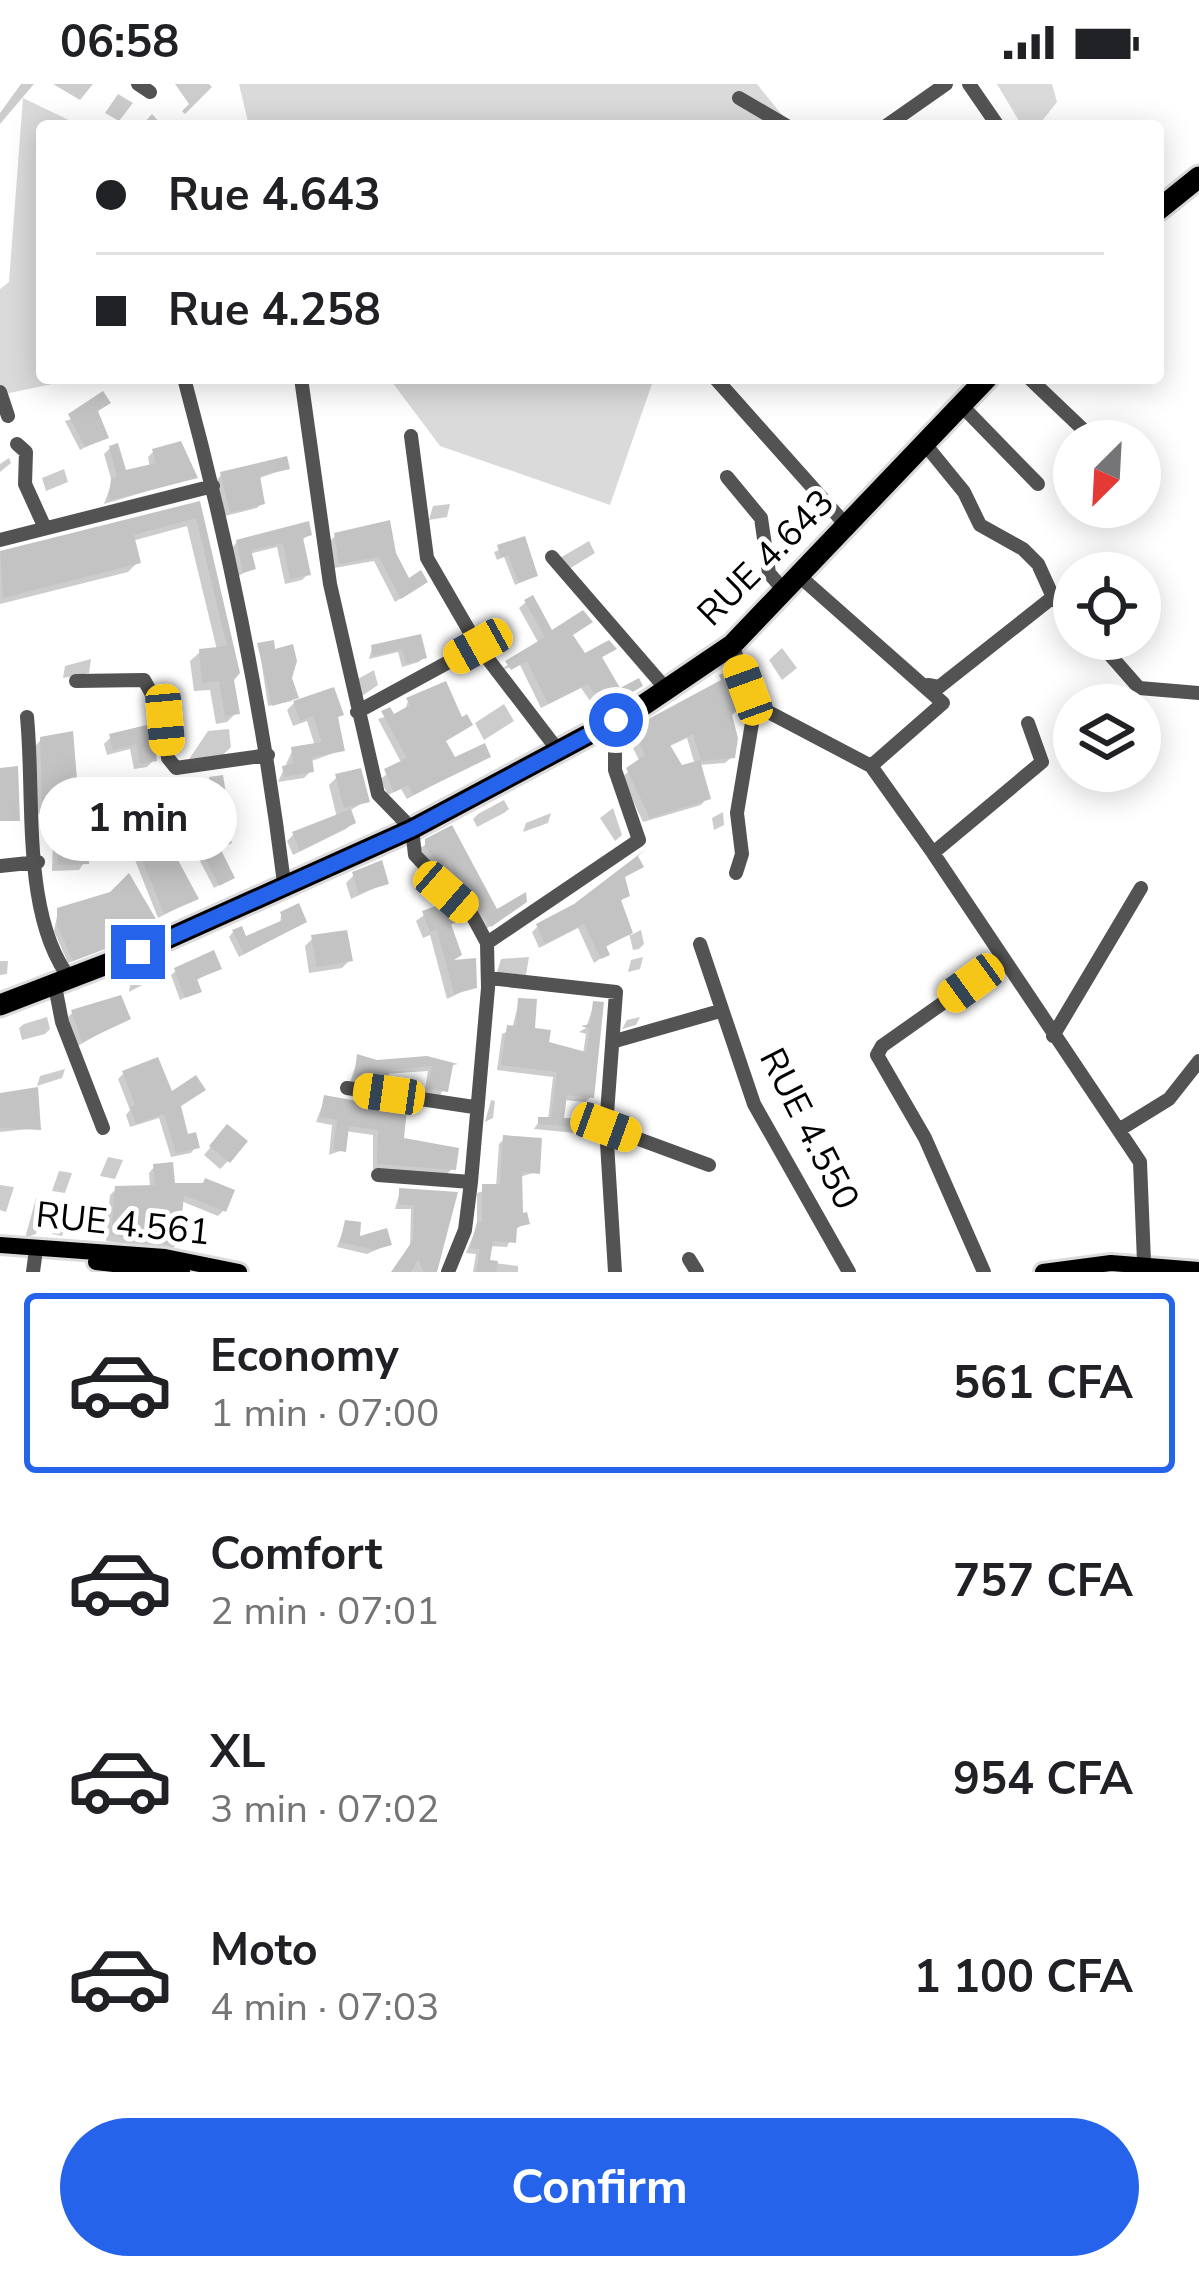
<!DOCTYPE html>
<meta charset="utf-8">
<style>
:root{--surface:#fff;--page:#f2f2f2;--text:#202124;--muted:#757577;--line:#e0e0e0;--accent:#2563eb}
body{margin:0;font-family:"Nunito Sans",sans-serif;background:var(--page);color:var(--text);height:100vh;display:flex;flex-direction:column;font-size:45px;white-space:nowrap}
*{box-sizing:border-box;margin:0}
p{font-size:39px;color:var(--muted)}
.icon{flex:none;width:66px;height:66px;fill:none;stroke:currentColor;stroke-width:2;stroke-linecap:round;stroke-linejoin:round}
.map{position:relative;height:1188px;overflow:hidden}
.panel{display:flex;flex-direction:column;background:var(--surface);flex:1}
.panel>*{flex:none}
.hud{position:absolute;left:36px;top:36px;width:1128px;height:264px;border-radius:12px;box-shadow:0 6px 30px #0003;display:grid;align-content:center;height:264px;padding:0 60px;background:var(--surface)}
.needle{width:78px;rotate:204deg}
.controls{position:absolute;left:1053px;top:336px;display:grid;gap:24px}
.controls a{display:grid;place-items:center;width:108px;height:108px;border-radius:50%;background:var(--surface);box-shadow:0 6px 30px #0003;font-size:60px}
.end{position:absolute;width:54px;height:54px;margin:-27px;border:15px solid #2563eb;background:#fff;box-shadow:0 0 0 6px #fff}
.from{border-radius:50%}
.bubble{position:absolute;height:84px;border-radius:42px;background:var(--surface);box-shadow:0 6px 30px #0003;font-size:39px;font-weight:700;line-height:84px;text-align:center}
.car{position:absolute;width:36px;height:72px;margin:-36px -18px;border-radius:15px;box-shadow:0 0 9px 3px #0007;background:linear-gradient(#f5c518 24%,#345 0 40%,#f5c518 0 76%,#345 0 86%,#f5c518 0)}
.hud b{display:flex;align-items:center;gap:42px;height:114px;font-size:45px}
.hud b+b{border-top:3px solid var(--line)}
.hud i{width:30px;height:30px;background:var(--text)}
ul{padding:21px 0 0;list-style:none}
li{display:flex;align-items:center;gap:36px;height:180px;margin:0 24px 18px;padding:0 36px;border:6px solid transparent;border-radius:12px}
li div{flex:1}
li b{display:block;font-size:45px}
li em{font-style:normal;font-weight:700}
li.active{border-color:var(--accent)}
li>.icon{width:108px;height:108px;stroke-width:1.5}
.cta{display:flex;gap:24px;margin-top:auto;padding:24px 60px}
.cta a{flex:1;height:138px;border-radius:72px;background:var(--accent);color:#fff;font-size:48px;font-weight:700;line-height:138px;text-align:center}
.status{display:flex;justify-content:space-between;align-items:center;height:84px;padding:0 60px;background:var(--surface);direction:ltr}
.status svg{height:33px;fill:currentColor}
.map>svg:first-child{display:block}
</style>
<div class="status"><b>06:58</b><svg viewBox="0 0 49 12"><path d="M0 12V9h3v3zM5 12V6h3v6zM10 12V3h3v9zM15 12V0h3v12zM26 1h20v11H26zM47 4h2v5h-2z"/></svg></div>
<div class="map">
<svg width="1199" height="1188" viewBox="0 0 1199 1188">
<rect width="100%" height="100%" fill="#fff"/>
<path fill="#dadada" d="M 239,0 L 757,0 L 791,42 L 249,42 Z
M 997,0 L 1052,0 L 1057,18 L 1038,42 L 1022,42 Z
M 23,14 L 81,42 L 42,42 L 42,294 L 81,294 L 0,311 L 0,205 L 9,198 Z
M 389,294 L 654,294 L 610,421 L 440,362 Z"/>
<path fill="#0003" fill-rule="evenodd" d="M 21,0 L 34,0 L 0,40 L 0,29 Z
M 53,0 L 93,0 L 80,16 Z
M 175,0 L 209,0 L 212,3 L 185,30 L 182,27 L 189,20 Z
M 118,10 L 133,19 L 119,37 L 105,29 Z
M 152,30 L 163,42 L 141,42 Z
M 95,328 L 105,353 L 80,366 L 65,337 Z
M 110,364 L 123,389 L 150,384 L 148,373 L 153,368 L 191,379 L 195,393 L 104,420 L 112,398 L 104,370 Z
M 9,374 L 11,379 L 0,388 L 0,380 Z
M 287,384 L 257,395 L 262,419 L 257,424 L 225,432 L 217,396 L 221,391 Z
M 64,385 L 68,398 L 46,407 L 42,394 Z
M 450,420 L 447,433 L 429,436 L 433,422 Z
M 198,421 L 237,588 L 230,595 L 236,629 L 227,638 L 216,640 L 210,606 L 194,607 L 190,577 L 200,568 L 217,566 L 187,442 L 132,457 L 138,478 L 128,488 L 0,520 L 0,470 Z
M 308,450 L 301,458 L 308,490 L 302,496 L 285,500 L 277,463 L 249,470 L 252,484 L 237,493 L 231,465 L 237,458 Z
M 336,451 L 393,470 L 408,498 L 419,503 L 395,518 L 374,477 L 334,484 L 330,457 Z
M 523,456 L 534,492 L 515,501 L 504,473 L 497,476 L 494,468 Z
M 589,457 L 595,469 L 569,485 L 560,474 Z
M 526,518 L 551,550 L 570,553 L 584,573 L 613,565 L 600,575 L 619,608 L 640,602 L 598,628 L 581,604 L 541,624 L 520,581 L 500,586 L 539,560 L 519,524 Z
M 418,554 L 424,573 L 419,578 L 402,583 L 398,568 L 369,575 L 372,564 Z
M 259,562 L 273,568 L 288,594 L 292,617 L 268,622 Z
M 782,564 L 797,584 L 782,596 L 769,576 Z
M 91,575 L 89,589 L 63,594 L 65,582 Z
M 374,586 L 378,601 L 362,612 L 358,595 Z
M 728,590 L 732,673 L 725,679 L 699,681 L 707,714 L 701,721 L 643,738 L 622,693 L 640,678 L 629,656 L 622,661 L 621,657 L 716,603 ZM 687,654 L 695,681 L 680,685 L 668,663 Z
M 408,617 L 454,677 L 487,672 L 407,715 L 401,705 L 388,711 L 380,695 L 402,680 L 378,635 L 405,627 Z
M 294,619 L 341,630 L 336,635 L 342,666 L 309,678 L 311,687 L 304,694 L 278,698 L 293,665 L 315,662 L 307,637 L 293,642 L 287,626 Z
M 504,620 L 514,637 L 484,656 L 475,639 Z
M 149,644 L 154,676 L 147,683 L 134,685 L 130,665 L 107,671 L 104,660 L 111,653 Z
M 229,645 L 231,663 L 223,671 L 189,675 L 208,647 Z
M 42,655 L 79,759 L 123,761 L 86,776 L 79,786 L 52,787 L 54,727 L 37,730 L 35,662 Z
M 337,693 L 366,717 L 349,727 L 353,738 L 346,745 L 293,771 L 287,757 L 293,751 L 337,734 L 329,701 Z
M 211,696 L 226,728 L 217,733 L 229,758 L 217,766 L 231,794 L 214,804 L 199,775 L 206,770 L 200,755 L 214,750 L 206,700 Z
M 130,701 L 171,720 L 163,728 L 123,731 L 122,709 Z
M 504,716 L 509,725 L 504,729 L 477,743 L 473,735 L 478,730 Z
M 613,724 L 622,751 L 615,757 L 600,734 Z
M 723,728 L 724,741 L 714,746 L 712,734 Z
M 551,729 L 548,739 L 523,748 L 526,739 Z
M 178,730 L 183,742 L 164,752 L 159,739 Z
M 451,745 L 496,829 L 516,825 L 483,847 L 452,806 L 444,783 L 432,785 L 420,764 Z
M 139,765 L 195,815 L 158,834 L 133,771 Z
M 640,782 L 622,795 L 626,811 L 619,819 L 631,851 L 641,846 L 644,860 L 639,865 L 633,866 L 629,849 L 604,864 L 607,870 L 594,879 L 578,844 L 539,864 L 532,848 L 538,842 Z
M 354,791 L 386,799 L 351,815 L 346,799 Z
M 440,819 L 455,837 L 449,843 L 449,880 L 474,902 L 447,915 L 430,851 L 423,854 L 416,837 Z
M 58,827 L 148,839 L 122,859 L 68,879 L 54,847 Z
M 281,830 L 299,841 L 239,873 L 229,853 L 233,848 L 245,856 L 280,841 Z
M 313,854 L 350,876 L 342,884 L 309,889 L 305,862 Z
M 529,873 L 526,891 L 497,888 L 501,875 Z
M 643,873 L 640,885 L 628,888 L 631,876 Z
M 0,877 L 8,877 L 7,890 L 0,891 Z
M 164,877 L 163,890 L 129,908 L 131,896 Z
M 218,884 L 195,897 L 198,907 L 180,916 L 171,891 L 176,887 Z
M 519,917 L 532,947 L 546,960 L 583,970 L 586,950 L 579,948 L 586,944 L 594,920 L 591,1013 L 585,1018 L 563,1016 L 561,1036 L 591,1044 L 586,1050 L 534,1045 L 540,1036 L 548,1036 L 553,993 L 497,986 L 502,950 L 512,945 Z
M 73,928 L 127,934 L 74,964 L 65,936 Z
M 47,933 L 50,945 L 45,950 L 22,956 L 19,944 L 24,940 Z
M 640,933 L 636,941 L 622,945 L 627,936 Z
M 358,974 L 377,979 L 454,979 L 440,1012 L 424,1010 L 428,987 L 385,990 L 379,1003 L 350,999 Z
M 65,985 L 62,994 L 37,1002 L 40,992 Z
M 123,990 L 178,1023 L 186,1054 L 196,1063 L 191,1069 L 171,1073 L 159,1034 L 130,1043 L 126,1031 L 130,1026 L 118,995 Z
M 0,1012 L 38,1044 L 0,1048 Z
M 325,1014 L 400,1056 L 453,1084 L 447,1090 L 373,1085 L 373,1051 L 345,1047 L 343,1066 L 329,1071 L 332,1041 L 316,1038 Z
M 491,1016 L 495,1017 L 493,1034 L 485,1038 Z
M 220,1052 L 228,1077 L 220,1085 L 204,1071 Z
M 505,1054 L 537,1088 L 519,1093 L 520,1133 L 526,1139 L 514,1146 L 507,1163 L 489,1162 L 487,1178 L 518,1182 L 518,1188 L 473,1188 L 476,1170 L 466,1169 L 477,1142 L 477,1109 L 496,1103 L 499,1060 Z
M 108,1073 L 123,1076 L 115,1095 L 100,1092 Z
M 155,1082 L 173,1102 L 224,1126 L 218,1132 L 181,1117 L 177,1160 L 171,1166 L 106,1157 L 110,1111 L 116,1105 L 150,1104 L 149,1089 Z
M 59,1087 L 72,1089 L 65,1109 L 52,1107 Z
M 0,1101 L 14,1103 L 6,1128 L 0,1126 Z
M 400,1107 L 455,1111 L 433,1188 L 393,1188 L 410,1163 L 411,1125 L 395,1125 Z
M 36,1114 L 43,1115 L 36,1150 L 25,1154 Z
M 346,1139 L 356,1156 L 389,1160 L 367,1170 L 337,1163 Z
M 57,1142 L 65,1143 L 62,1152 L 52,1150 Z"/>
<path fill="#c3c3c3" d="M 103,307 L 111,319 L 98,327 L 109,354 L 85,363 L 68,330 Z
M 181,357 L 198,394 L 108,417 L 111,395 L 117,393 L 109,362 L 118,359 L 126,386 L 156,379 L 152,365 Z
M 287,372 L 290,385 L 260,392 L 265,420 L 230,429 L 220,388 Z
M 200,417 L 240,589 L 234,596 L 240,630 L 225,632 L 219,597 L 202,599 L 199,565 L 227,562 L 196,434 L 134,451 L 141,479 L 3,514 L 0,467 Z
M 390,436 L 396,469 L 409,494 L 421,486 L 428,498 L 401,515 L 379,473 L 339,480 L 334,449 Z
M 309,437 L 312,451 L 303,454 L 311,491 L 290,495 L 283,459 L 251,466 L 256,485 L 243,489 L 236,456 Z
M 525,452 L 538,492 L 519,499 L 508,471 L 501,474 L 497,461 Z
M 533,511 L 552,546 L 583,526 L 593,538 L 573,551 L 585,569 L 609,556 L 617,565 L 602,573 L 620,604 L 639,594 L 643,602 L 605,624 L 588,600 L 548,620 L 527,577 L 511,586 L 505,577 L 545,553 L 524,516 Z
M 421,550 L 427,574 L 407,580 L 402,565 L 373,572 L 371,561 Z
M 274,556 L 275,565 L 293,560 L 297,577 L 292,594 L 299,614 L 272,622 L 257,559 Z
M 730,586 L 743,622 L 732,631 L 738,654 L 735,674 L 701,677 L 693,650 L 670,661 L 682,681 L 700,676 L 711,715 L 650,734 L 626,684 L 645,671 L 636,653 L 627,658 L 626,647 L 721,596 L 719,591 Z
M 446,597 L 462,633 L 467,630 L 473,641 L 446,657 L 455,673 L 485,659 L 491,673 L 413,711 L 408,701 L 394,708 L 384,685 L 407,674 L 381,627 L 390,623 L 394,630 L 410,621 L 406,614 Z
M 334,603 L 344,631 L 338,633 L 345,667 L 312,673 L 314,688 L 284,693 L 282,682 L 293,680 L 291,663 L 322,658 L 313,632 L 300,637 L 293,617 Z
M 151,640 L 157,677 L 140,680 L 136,660 L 113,666 L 109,650 Z
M 73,647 L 82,755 L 122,744 L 127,762 L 89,773 L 89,780 L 58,781 L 57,760 L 62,760 L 59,722 L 42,724 L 40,653 Z
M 18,682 L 20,737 L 0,737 L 0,684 Z
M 361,684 L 370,718 L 344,724 L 335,690 Z
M 223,691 L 229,729 L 220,730 L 232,759 L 220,764 L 235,794 L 219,802 L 202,768 L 210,766 L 203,748 L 218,746 L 209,693 Z
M 172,696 L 174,722 L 130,724 L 128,698 Z
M 351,725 L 356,739 L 300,767 L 292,748 Z
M 452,741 L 497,825 L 526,808 L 527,818 L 491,843 L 457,799 L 450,778 L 439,780 L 425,763 L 425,755 Z
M 165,752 L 199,815 L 164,830 L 137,763 Z
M 646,765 L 638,772 L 644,783 L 625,793 L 630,812 L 621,816 L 633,849 L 606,862 L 610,871 L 601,875 L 584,840 L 545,860 L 536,840 L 574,820 Z
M 382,776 L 389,800 L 358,809 L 352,788 Z
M 129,789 L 156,835 L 130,855 L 73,877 L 57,841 L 57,824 L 110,808 Z
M 440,815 L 456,830 L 458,838 L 451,840 L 462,871 L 454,876 L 476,874 L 477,904 L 454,910 L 437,845 L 430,848 L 422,827 L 444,819 Z
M 299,819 L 307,838 L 244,870 L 232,846 L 242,842 L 246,852 L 283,836 L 280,828 Z
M 347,846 L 353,877 L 317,883 L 311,851 Z
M 214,866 L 222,885 L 197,895 L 202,908 L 185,914 L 174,884 Z
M 121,911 L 131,935 L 82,958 L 71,926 Z
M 518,914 L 537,915 L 535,944 L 551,946 L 549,958 L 586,968 L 590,945 L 581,942 L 590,940 L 593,917 L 604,918 L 594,1014 L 567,1011 L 564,1034 L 594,1034 L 594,1045 L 538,1040 L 538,1033 L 551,1033 L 557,988 L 501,981 L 507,941 L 516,942 Z
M 357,970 L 377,976 L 427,972 L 458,980 L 453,981 L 448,1008 L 428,1005 L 432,982 L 389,986 L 388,999 L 354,994 Z
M 158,973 L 172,1007 L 196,991 L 206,1006 L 181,1022 L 188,1050 L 196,1048 L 200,1064 L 176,1069 L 164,1030 L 136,1040 L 130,1023 L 135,1021 L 122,987 Z
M 38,1003 L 41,1046 L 0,1044 L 0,1009 Z
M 324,1011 L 407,1026 L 404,1054 L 459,1064 L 456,1086 L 377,1080 L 378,1046 L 349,1042 L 346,1068 L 333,1066 L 337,1036 L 320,1033 Z
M 227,1040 L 248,1057 L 230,1079 L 209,1062 Z
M 503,1051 L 542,1054 L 540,1090 L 522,1088 L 523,1129 L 527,1128 L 530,1140 L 517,1143 L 516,1159 L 493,1157 L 490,1176 L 498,1177 L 496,1188 L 476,1188 L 480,1165 L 470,1164 L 477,1138 L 482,1138 L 482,1100 L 500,1100 Z
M 173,1078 L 175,1099 L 203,1099 L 205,1094 L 235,1106 L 226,1128 L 184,1111 L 179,1162 L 111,1151 L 115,1102 L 155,1101 L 153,1080 Z
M 399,1104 L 458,1108 L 437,1188 L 424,1188 L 418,1176 L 411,1188 L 391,1188 L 413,1156 L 414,1121 L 399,1121 Z
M 345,1136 L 361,1138 L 360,1152 L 387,1144 L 392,1161 L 374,1166 L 340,1158 Z"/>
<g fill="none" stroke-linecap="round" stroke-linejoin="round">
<g stroke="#dbdbdb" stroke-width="22">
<path id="major" d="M 0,1161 L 165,1173 L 239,1188
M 96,1178 L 182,1188
M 1043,1188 L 1111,1179 L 1199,1186"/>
</g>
<g stroke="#dbdbdb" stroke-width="27">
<path id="highway" d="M 1158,126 L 1199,93
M 0,921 L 138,868 L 412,745 L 642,622 L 732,561 L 987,294"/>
</g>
<path stroke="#535353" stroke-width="14" d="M 138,0 L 150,8
M 969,0 L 998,42
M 739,14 L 787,42
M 886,42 L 946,0
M 184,294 C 229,460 263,628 284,799
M 301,294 L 330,500 L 378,710 L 412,745 L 415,771 L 472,831 L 487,859 L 488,904 L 471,1098 L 465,1146 L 448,1188
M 715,294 L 846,441
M 1029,294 L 1092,354
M 0,308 L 8,332
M 961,321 L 1038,400
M 411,352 L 427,474 L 478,562
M 924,359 L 964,408 L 980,441 L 1023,465 L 1038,480 L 1053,513 L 1074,534
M 17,360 L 26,368 L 25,400 L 45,444
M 727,393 L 761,434 L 769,489 L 786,509
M 0,456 L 213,402
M 552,473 L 667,606
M 797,490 L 943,619 L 871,682
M 1096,555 L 1139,604 L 1199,609
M 732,561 L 755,621 L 871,682 L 933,769 L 1042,678 L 1028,639
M 76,597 L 144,596 L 163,630 L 168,674 L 176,684 L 268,671
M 928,601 L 939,603 L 1053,513
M 357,628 L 478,562 L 557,665
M 27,633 C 35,713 21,833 71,896
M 933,769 L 1140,1078 L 1144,1178
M 0,782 L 38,778
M 736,789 L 742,770 L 737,729 L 755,621
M 487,859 L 639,756 L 615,686 L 615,636
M 700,860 L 754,1020 L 849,1188
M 489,894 L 616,908 L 606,1043 L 615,1188
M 55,902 L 62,938 L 103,1044
M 1053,952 L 1141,804
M 615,957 L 720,927
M 347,1004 L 474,1023
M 606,1043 L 709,1081
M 1122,1044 L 1169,1015 L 1199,977
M 378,1091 L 471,1098
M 689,1175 L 697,1188
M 33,1188 L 35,1173
M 984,1188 L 925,1054 L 877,971 L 882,962 L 1001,878"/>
<use href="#major" stroke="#000" stroke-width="16"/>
<use href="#highway" stroke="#000" stroke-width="21"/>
</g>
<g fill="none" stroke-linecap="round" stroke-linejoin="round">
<path stroke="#2563eb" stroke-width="15" d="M 138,868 L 412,745 L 616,636"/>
</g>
<g text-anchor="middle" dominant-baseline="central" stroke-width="10" stroke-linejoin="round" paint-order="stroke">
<g font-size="36" fill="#000" stroke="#fff">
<text transform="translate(766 474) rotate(-45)">RUE 4.643</text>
<text transform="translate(809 1045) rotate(63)">RUE 4.550</text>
<text transform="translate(123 1140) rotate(6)">RUE 4.561</text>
</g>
</g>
</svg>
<div class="controls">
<a><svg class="needle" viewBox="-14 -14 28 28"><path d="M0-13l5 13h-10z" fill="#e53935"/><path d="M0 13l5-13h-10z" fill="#757577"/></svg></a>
<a><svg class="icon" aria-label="locate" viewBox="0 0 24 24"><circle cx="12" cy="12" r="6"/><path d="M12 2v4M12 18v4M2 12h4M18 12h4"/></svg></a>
<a><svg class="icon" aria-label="layers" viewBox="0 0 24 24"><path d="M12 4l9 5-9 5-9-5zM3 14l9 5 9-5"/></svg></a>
</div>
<i class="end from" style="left:616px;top:636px"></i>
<i class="end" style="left:138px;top:868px"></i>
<div class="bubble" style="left:39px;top:693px;width:198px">1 min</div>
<i class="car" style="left:478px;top:562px;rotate:241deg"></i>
<i class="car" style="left:748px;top:606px;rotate:340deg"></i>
<i class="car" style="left:165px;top:636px;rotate:175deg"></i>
<i class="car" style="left:446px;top:808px;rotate:131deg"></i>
<i class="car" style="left:971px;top:899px;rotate:234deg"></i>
<i class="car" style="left:389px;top:1010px;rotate:278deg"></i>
<i class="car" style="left:606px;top:1043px;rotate:110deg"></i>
<div class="hud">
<b><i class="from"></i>Rue 4.643</b>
<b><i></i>Rue 4.258</b>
</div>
</div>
<section class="panel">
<ul>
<li class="active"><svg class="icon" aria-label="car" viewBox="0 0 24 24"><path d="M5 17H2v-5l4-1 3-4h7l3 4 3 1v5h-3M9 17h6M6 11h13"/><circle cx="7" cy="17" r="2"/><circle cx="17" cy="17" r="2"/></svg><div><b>Economy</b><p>1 min · 07:00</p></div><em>561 CFA</em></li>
<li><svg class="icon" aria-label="car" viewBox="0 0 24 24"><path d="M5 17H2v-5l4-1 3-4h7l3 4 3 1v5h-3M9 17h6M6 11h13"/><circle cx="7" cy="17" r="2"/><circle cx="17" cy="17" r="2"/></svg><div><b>Comfort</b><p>2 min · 07:01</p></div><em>757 CFA</em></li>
<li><svg class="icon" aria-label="car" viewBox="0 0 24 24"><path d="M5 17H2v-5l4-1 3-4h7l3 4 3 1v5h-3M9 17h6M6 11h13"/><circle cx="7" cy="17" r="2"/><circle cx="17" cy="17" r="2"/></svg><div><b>XL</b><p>3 min · 07:02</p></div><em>954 CFA</em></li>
<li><svg class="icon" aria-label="car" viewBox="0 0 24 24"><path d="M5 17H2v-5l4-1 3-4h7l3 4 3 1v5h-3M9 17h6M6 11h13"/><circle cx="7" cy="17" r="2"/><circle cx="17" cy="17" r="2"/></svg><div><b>Moto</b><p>4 min · 07:03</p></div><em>1 100 CFA</em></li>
</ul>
<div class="cta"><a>Confirm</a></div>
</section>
